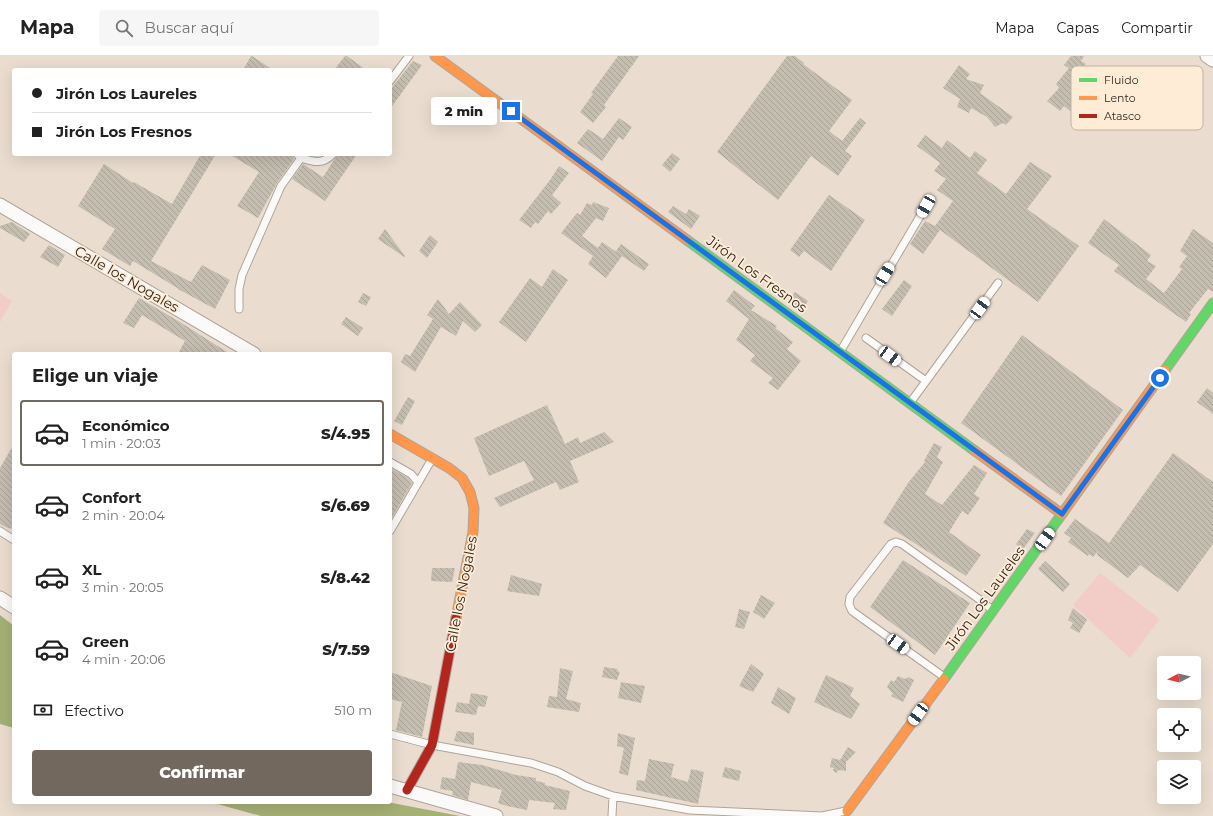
<!DOCTYPE html>
<html lang="es">
<meta charset="utf-8">
<style>
:root{--surface:#fff;--page:#f6f6f6;--text:#222;--muted:#767676;--line:#e0e0e0;--accent:#72685d}
body{margin:0;font-family:Montserrat,sans-serif;background:var(--page);color:var(--text);height:100vh;display:flex;flex-direction:column;font-size:15px;white-space:nowrap}
*{box-sizing:border-box;margin:0}
p{font-size:13px;color:var(--muted)}
.icon{flex:none;width:22px;height:22px;fill:none;stroke:currentColor;stroke-width:2;stroke-linecap:round;stroke-linejoin:round}
.map{position:relative;flex:1;overflow:hidden}
.sheet{position:absolute;left:12px;top:296px;width:380px;height:452px;display:flex;flex-direction:column;background:var(--surface);border-radius:4px;box-shadow:0 4px 16px #0002}
.sheet>*{flex:none}
.hud{position:absolute;left:12px;top:12px;width:380px;height:88px;border-radius:4px;box-shadow:0 4px 16px #0002;display:grid;align-content:center;height:88px;padding:0 20px;background:var(--surface)}
.needle{width:26px;rotate:263deg}
.tools{position:absolute;left:1157px;top:600px;display:grid;gap:8px}
.tools a{display:grid;place-items:center;width:44px;height:44px;border-radius:4px;background:var(--surface);box-shadow:0 4px 16px #0002;font-size:20px}
.end{position:absolute;width:18px;height:18px;margin:-9px;border:5px solid #1a73e8;background:#fff;box-shadow:0 0 0 2px #fff}
.from{border-radius:50%}
.bubble{position:absolute;height:28px;border-radius:4px;background:var(--surface);box-shadow:0 4px 16px #0002;font-size:13px;font-weight:800;line-height:28px;text-align:center}
.car{position:absolute;width:12px;height:24px;margin:-12px -6px;border-radius:5px;box-shadow:0 0 3px 1px #0007;background:linear-gradient(#fff 24%,#345 0 40%,#fff 0 76%,#345 0 86%,#fff 0)}
.hud b{display:flex;align-items:center;gap:14px;height:38px;font-size:15px}
.hud b+b{border-top:1px solid var(--line)}
.hud i{width:10px;height:10px;background:var(--text)}
ul{padding:0;list-style:none}
li{display:flex;align-items:center;gap:12px;height:66px;margin:0 8px 6px;padding:0 12px;border:2px solid transparent;border-radius:4px}
li div{flex:1}
li b{display:block;font-size:15px}
li em{font-style:normal;font-weight:800}
li.current{border-color:var(--accent)}
li>.icon{width:36px;height:36px;stroke-width:1.5}
h2{padding:0 20px;font-size:18px;line-height:48px}
.pay{display:flex;align-items:center;gap:10px;height:44px;padding:0 20px;font-size:15px}
.pay p{margin-inline-start:auto}
.button{display:flex;gap:8px;margin-top:auto;padding:8px 20px}
.button a{flex:1;height:46px;border-radius:4px;background:var(--accent);color:#fff;font-size:16px;font-weight:800;line-height:46px;text-align:center}
header{display:flex;align-items:center;gap:24px;box-sizing:border-box;height:56px;padding:0 20px;background:var(--surface);border-bottom:1px solid var(--line)}
header strong{font-size:19px}
nav{display:flex;gap:22px;margin-inline-start:auto;font-size:14px}
.search{width:280px;height:36px;background:var(--page);display:flex;align-items:center;gap:10px;box-sizing:border-box;padding:0 14px;border-radius:4px;color:var(--muted);font-size:15px}
.map>svg:first-child{display:block}
</style>
<header>
<strong>Mapa</strong>
<div class="search"><svg class="icon" aria-label="search" viewBox="0 0 24 24"><circle cx="10" cy="10" r="6"/><path d="M15 15l6 6"/></svg>Buscar aquí</div>
<nav><a>Mapa</a><a>Capas</a><a>Compartir</a></nav>
</header>
<div class="map">
<svg width="1213" height="760" viewBox="0 0 1213 760">
<defs>
<pattern id="building-back-hatch" width="6" height="6" patternUnits="userSpaceOnUse"><rect width="6" height="6" fill="#c4bdb0"/><path d="M-1 5l2 2M0 0l6 6M5-1l2 2" fill="none" stroke="#a9a297"/></pattern>
</defs>
<rect width="100%" height="100%" fill="#eaddcf"/>
<path fill="#f2ccc6" d="M 0,237 L 12,245 L 0,266 Z
M 1100,517 L 1160,563 L 1130,602 L 1073,549 Z"/>
<path fill="#a5b075" d="M 0,559 L 14,570 L 14,672 L 0,668 Z
M 210,746 L 387,746 L 460,760 L 261,760 Z"/>
<path fill="url(#building-back-hatch)" d="M 251,0 L 252,0 L 273,14 L 243,14 Z
M 345,0 L 347,0 L 366,14 L 334,14 Z
M 618,0 L 639,0 L 604,49 L 606,51 L 593,67 L 580,56 L 593,38 L 591,37 Z
M 787,0 L 795,0 L 804,7 L 803,8 L 852,44 L 829,75 L 842,85 L 860,62 L 866,67 L 845,95 L 852,100 L 838,120 L 811,100 L 778,144 L 717,96 Z
M 1071,0 L 1084,0 L 1081,5 L 1086,8 L 1075,20 L 1082,26 L 1072,40 L 1086,51 L 1079,62 L 1064,50 L 1060,55 L 1047,45 L 1059,32 L 1056,28 L 1069,12 L 1064,9 Z
M 413,5 L 422,9 L 390,53 L 390,34 Z
M 959,9 L 970,18 L 966,23 L 984,29 L 980,37 L 1013,61 L 1006,69 L 1003,67 L 995,71 L 987,61 L 971,52 L 969,57 L 957,51 L 960,43 L 943,32 Z
M 619,62 L 632,71 L 623,84 L 619,81 L 602,105 L 577,87 L 588,73 L 603,83 Z
M 925,79 L 942,92 L 947,84 L 970,102 L 975,95 L 987,104 L 977,117 L 1006,138 L 1030,106 L 1052,120 L 1027,153 L 1079,190 L 1038,246 L 940,174 L 923,198 L 910,188 L 925,165 L 935,170 L 953,145 L 937,134 L 946,123 L 934,115 L 940,107 L 917,90 Z
M 672,97 L 680,103 L 670,116 L 662,109 Z
M 201,98 L 216,98 L 151,205 L 191,226 L 202,209 L 230,224 L 215,253 L 178,233 L 179,233 L 133,205 L 130,210 L 102,193 L 115,173 L 78,150 L 104,108 L 133,127 L 134,126 L 172,148 Z
M 229,98 L 291,98 L 294,103 L 277,127 L 258,162 L 237,150 L 259,116 Z
M 338,98 L 357,98 L 325,145 L 292,123 L 303,108 L 323,121 Z
M 559,110 L 569,117 L 552,139 L 561,147 L 551,158 L 548,155 L 538,168 L 535,166 L 531,172 L 519,164 L 550,124 Z
M 829,139 L 865,164 L 831,215 L 804,195 L 799,201 L 790,194 Z
M 593,146 L 609,152 L 603,165 L 596,162 L 582,180 L 598,192 L 602,186 L 618,197 L 616,195 L 621,188 L 649,208 L 644,215 L 622,200 L 606,222 L 588,208 L 593,200 L 561,177 L 577,157 L 580,159 L 587,147 L 592,149 Z
M 673,150 L 686,158 L 689,153 L 700,160 L 691,173 L 668,156 Z
M 1104,163 L 1151,199 L 1147,205 L 1156,210 L 1146,223 L 1164,237 L 1182,213 L 1179,211 L 1187,200 L 1180,195 L 1193,173 L 1213,187 L 1213,236 L 1208,233 L 1189,257 L 1191,258 L 1186,266 L 1114,215 L 1119,209 L 1088,187 Z
M 12,166 L 30,178 L 24,186 L 0,172 L 0,170 Z
M 385,173 L 405,200 L 404,201 L 378,183 Z
M 430,179 L 438,186 L 427,202 L 419,195 Z
M 49,189 L 65,199 L 58,211 L 40,201 Z
M 553,213 L 568,224 L 526,286 L 499,266 L 530,222 L 542,231 Z
M 904,224 L 912,230 L 892,260 L 882,253 Z
M 734,234 L 755,250 L 751,254 L 777,270 L 775,272 L 793,286 L 787,293 L 801,305 L 778,334 L 768,327 L 773,322 L 750,305 L 755,299 L 736,284 L 749,263 L 726,245 Z
M 795,236 L 808,245 L 802,254 L 788,244 Z
M 363,237 L 371,241 L 366,250 L 358,246 Z
M 139,242 L 180,266 L 230,298 L 178,298 L 185,285 L 142,259 L 134,272 L 123,267 Z
M 438,243 L 449,258 L 460,246 L 482,269 L 475,276 L 463,265 L 456,280 L 441,271 L 415,316 L 401,306 L 405,298 L 410,300 L 433,263 L 427,259 Z
M 346,261 L 363,272 L 358,280 L 341,268 Z
M 1022,279 L 1123,354 L 1061,440 L 961,367 Z
M 1207,332 L 1213,337 L 1213,358 L 1197,346 Z
M 408,341 L 415,345 L 402,369 L 394,365 Z
M 547,349 L 565,388 L 578,381 L 580,387 L 604,376 L 614,386 L 570,405 L 579,426 L 560,434 L 556,426 L 500,451 L 494,442 L 534,424 L 524,405 L 489,420 L 474,382 Z
M 934,387 L 942,391 L 937,401 L 943,406 L 925,438 L 942,449 L 974,409 L 987,417 L 974,438 L 980,442 L 968,459 L 962,455 L 949,476 L 981,499 L 966,520 L 883,467 L 908,427 L 925,406 L 924,405 Z
M 14,388 L 14,473 L 8,472 L 0,468 L 0,412 Z
M 1173,397 L 1213,426 L 1213,488 L 1178,536 L 1140,509 L 1128,522 L 1097,499 L 1098,495 L 1093,501 L 1089,498 L 1088,500 L 1068,486 L 1071,482 L 1064,477 L 1075,463 L 1109,487 Z
M 390,412 L 408,422 L 412,427 L 390,465 Z
M 1027,473 L 1035,477 L 1023,493 L 1016,488 Z
M 903,504 L 970,547 L 935,599 L 870,551 Z
M 1045,505 L 1070,528 L 1063,536 L 1038,513 Z
M 432,512 L 455,512 L 452,526 L 431,525 Z
M 511,519 L 542,528 L 539,540 L 507,535 Z
M 761,539 L 775,547 L 764,563 L 753,556 Z
M 1073,552 L 1087,564 L 1079,577 L 1070,572 L 1073,567 L 1068,564 Z
M 739,553 L 750,556 L 744,573 L 735,571 Z
M 751,608 L 764,618 L 753,636 L 739,630 Z
M 604,611 L 618,613 L 617,615 L 620,616 L 617,624 L 602,621 Z
M 560,612 L 573,615 L 566,643 L 581,647 L 579,656 L 547,651 L 549,640 L 557,641 Z
M 390,616 L 432,630 L 422,681 L 396,674 L 402,646 L 390,643 Z
M 826,619 L 854,632 L 850,640 L 860,648 L 851,663 L 814,646 Z
M 898,620 L 905,623 L 908,621 L 914,624 L 903,646 L 891,640 L 893,638 L 887,631 L 891,624 L 894,626 Z
M 621,626 L 645,630 L 641,647 L 618,642 Z
M 778,631 L 796,642 L 789,658 L 771,647 Z
M 471,637 L 488,640 L 485,651 L 478,650 L 476,659 L 455,656 L 457,646 L 469,648 Z
M 457,675 L 474,677 L 474,689 L 454,685 Z
M 618,677 L 635,682 L 628,720 L 619,717 L 624,692 L 617,690 Z
M 848,691 L 856,696 L 846,706 L 846,715 L 839,714 L 836,717 L 833,714 L 834,712 L 830,711 L 832,702 L 840,704 Z
M 649,703 L 674,708 L 671,721 L 688,726 L 691,713 L 704,716 L 698,748 L 636,734 L 637,724 L 645,725 Z
M 458,706 L 482,709 L 516,719 L 536,722 L 536,725 L 545,727 L 545,729 L 570,735 L 566,754 L 553,753 L 555,747 L 529,744 L 527,754 L 507,750 L 498,747 L 502,734 L 471,726 L 468,744 L 452,739 L 453,735 L 440,733 L 442,721 L 455,723 Z
M 725,711 L 741,715 L 739,725 L 722,721 Z"/>
<g fill="none" stroke-linecap="round" stroke-linejoin="round">
<g stroke="#aea499" stroke-width="9">
<path id="lane" d="M 390,25 L 409,0
M 301,102 C 314,106 322,109 333,98
M 239,253 L 239,233 L 242,219 L 281,130 L 301,102 L 297,98
M 866,282 L 926,325
M 840,296 L 926,150
M 910,347 L 998,227
M 390,406 L 411,418 L 418,426
M 0,475 L 14,484
M 390,475 L 432,403
M 944,621 L 852,555 L 849,548 L 850,541 L 891,488 L 896,486 L 902,488 L 983,546 L 993,555
M 390,678 L 432,689 L 531,707 L 558,716 L 585,730 L 613,740 L 690,754 L 822,760 L 846,755
M 612,760 L 613,740"/>
</g>
<g stroke="#aea499" stroke-width="15">
<path id="street" d="M 1207,0 L 1213,4
M 0,149 L 254,298
M 0,542 L 14,551
M 390,730 L 496,760"/>
</g>
<g stroke="#aea499" stroke-width="11">
<path id="fast" d="M 687,184 L 975,395
M 1165,314 L 1213,247
M 944,623 L 1064,455"/>
</g>
<g stroke="#aea499" stroke-width="11">
<path id="slow" d="M 435,0 L 687,184
M 390,378 L 449,412 L 462,422 L 470,436 L 474,452 L 473,476 L 456,562
M 975,395 L 1062,458
M 1064,455 L 1165,314
M 847,755 L 944,623"/>
</g>
<g stroke="#aea499" stroke-width="11">
<path id="jam" d="M 407,734 L 432,689 L 456,562"/>
</g>
<use href="#lane" stroke="#fcfaf8" stroke-width="7"/>
<use href="#street" stroke="#fcfaf8" stroke-width="13"/>
<use href="#fast" stroke="#63d668" stroke-width="9"/>
<use href="#slow" stroke="#ff974d" stroke-width="9"/>
<use href="#jam" stroke="#b3261e" stroke-width="9"/>
</g>
<g fill="none" stroke-linecap="round" stroke-linejoin="round">
<path stroke="#1a73e8" stroke-width="5" d="M 511,55 L 1062,458 L 1160,322"/>
</g>
<g text-anchor="middle" dominant-baseline="central" stroke-width="3.5" stroke-linejoin="round" paint-order="stroke">
<g font-size="14" fill="#31291f" stroke="#ffecd7">
<text transform="translate(757 218) rotate(36)">Jirón Los Fresnos</text>
<text transform="translate(127 223) rotate(30)">Calle los Nogales</text>
<text transform="translate(461 538) rotate(-79)">Calle los Nogales</text>
<text transform="translate(985 542) rotate(-54)">Jirón Los Laureles</text>
</g>
</g>
<rect x="1071" y="10" width="132" height="64" rx="6" fill="#ffecd7" stroke="#c1b2a0" stroke-width="1"/>
<rect x="1079" y="22" width="18" height="4" fill="#63d668"/>
<rect x="1079" y="40" width="18" height="4" fill="#ff974d"/>
<rect x="1079" y="58" width="18" height="4" fill="#b3261e"/>
<g font-size="11" fill="#31291f">
<text x="1104" y="28">Fluido</text>
<text x="1104" y="46">Lento</text>
<text x="1104" y="64">Atasco</text>
</g>
</svg>
<div class="tools">
<a><svg class="needle" viewBox="-14 -14 28 28"><path d="M0-13l5 13h-10z" fill="#e53935"/><path d="M0 13l5-13h-10z" fill="#767676"/></svg></a>
<a><svg class="icon" aria-label="locate" viewBox="0 0 24 24"><circle cx="12" cy="12" r="6"/><path d="M12 2v4M12 18v4M2 12h4M18 12h4"/></svg></a>
<a><svg class="icon" aria-label="layers" viewBox="0 0 24 24"><path d="M12 4l9 5-9 5-9-5zM3 14l9 5 9-5"/></svg></a>
</div>
<i class="end from" style="left:1160px;top:322px"></i>
<i class="end" style="left:511px;top:55px"></i>
<div class="bubble" style="left:431px;top:41px;width:66px">2 min</div>
<i class="car" style="left:926px;top:150px;rotate:210deg"></i>
<i class="car" style="left:885px;top:218px;rotate:31deg"></i>
<i class="car" style="left:980px;top:252px;rotate:36deg"></i>
<i class="car" style="left:890px;top:300px;rotate:126deg"></i>
<i class="car" style="left:1045px;top:483px;rotate:35deg"></i>
<i class="car" style="left:898px;top:588px;rotate:126deg"></i>
<i class="car" style="left:918px;top:658px;rotate:216deg"></i>
<div class="hud">
<b><i class="from"></i>Jirón Los Laureles</b>
<b><i></i>Jirón Los Fresnos</b>
</div>
<section class="sheet">
<h2>Elige un viaje</h2>
<ul>
<li class="current"><svg class="icon" aria-label="car" viewBox="0 0 24 24"><path d="M5 17H2v-5l4-1 3-4h7l3 4 3 1v5h-3M9 17h6M6 11h13"/><circle cx="7" cy="17" r="2"/><circle cx="17" cy="17" r="2"/></svg><div><b>Económico</b><p>1 min · 20:03</p></div><em>S/4.95</em></li>
<li><svg class="icon" aria-label="car" viewBox="0 0 24 24"><path d="M5 17H2v-5l4-1 3-4h7l3 4 3 1v5h-3M9 17h6M6 11h13"/><circle cx="7" cy="17" r="2"/><circle cx="17" cy="17" r="2"/></svg><div><b>Confort</b><p>2 min · 20:04</p></div><em>S/6.69</em></li>
<li><svg class="icon" aria-label="car" viewBox="0 0 24 24"><path d="M5 17H2v-5l4-1 3-4h7l3 4 3 1v5h-3M9 17h6M6 11h13"/><circle cx="7" cy="17" r="2"/><circle cx="17" cy="17" r="2"/></svg><div><b>XL</b><p>3 min · 20:05</p></div><em>S/8.42</em></li>
<li><svg class="icon" aria-label="car" viewBox="0 0 24 24"><path d="M5 17H2v-5l4-1 3-4h7l3 4 3 1v5h-3M9 17h6M6 11h13"/><circle cx="7" cy="17" r="2"/><circle cx="17" cy="17" r="2"/></svg><div><b>Green</b><p>4 min · 20:06</p></div><em>S/7.59</em></li>
</ul>
<div class="pay"><svg class="icon" aria-label="cash" viewBox="0 0 24 24"><path d="M3 7h18v10H3z"/><circle cx="12" cy="12" r="2"/></svg>Efectivo<p>510 m</p></div>
<div class="button"><a>Confirmar</a></div>
</section>
</div>
